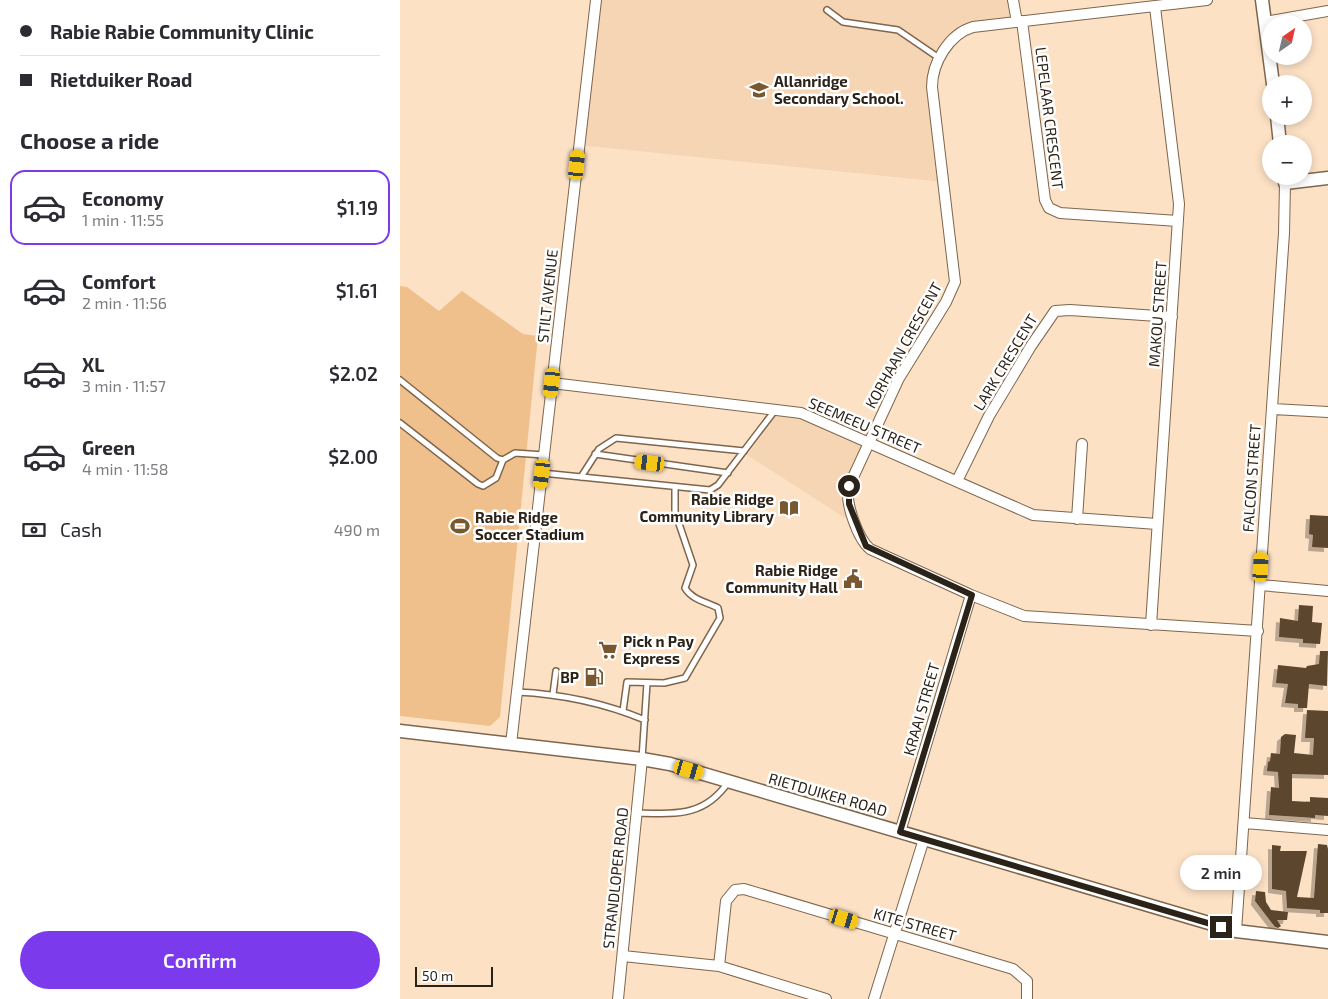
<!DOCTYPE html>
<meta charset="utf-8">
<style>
:root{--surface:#fff;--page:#f7f7f7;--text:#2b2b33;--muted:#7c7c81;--line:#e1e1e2;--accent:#7c3aed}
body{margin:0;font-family:"Exo 2",sans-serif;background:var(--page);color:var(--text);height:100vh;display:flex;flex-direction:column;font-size:19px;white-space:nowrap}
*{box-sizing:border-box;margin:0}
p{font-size:16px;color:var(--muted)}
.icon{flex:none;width:28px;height:28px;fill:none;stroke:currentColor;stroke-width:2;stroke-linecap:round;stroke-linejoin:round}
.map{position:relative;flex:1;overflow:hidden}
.panel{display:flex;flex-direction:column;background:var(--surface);width:400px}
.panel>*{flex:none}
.hud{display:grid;align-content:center;height:110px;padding:0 20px;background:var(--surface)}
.needle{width:32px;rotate:34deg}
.controls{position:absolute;left:862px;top:15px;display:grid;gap:10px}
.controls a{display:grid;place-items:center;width:50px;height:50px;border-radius:50%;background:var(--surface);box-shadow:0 2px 8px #0003;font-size:25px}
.scale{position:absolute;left:15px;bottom:12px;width:78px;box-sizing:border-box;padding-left:5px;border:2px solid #2c2318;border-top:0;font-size:14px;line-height:18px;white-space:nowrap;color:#2c2318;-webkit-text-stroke:4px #fff;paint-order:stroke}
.end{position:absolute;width:22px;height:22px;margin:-11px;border:6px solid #2c2318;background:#fff;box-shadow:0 0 0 2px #fff}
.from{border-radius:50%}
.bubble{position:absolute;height:35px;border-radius:18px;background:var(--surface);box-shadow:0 2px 8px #0003;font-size:16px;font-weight:600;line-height:35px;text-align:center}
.car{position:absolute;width:15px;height:30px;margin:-15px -8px;border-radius:6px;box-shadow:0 0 4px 1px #0007;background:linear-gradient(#f5c518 24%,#345 0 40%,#f5c518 0 76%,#345 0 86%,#f5c518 0)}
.hud b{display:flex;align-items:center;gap:18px;height:48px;font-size:19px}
.hud b+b{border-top:1px solid var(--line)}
.hud i{width:12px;height:12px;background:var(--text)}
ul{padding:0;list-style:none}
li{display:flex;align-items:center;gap:15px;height:75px;margin:0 10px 8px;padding:0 10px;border:2px solid transparent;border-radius:15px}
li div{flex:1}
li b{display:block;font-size:19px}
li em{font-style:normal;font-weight:600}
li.active{border-color:var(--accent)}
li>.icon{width:45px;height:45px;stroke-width:1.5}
h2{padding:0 20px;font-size:22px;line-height:60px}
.pay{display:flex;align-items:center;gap:12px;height:55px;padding:0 20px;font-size:19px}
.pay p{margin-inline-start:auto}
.button{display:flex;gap:10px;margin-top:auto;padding:10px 20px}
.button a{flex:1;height:58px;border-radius:30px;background:var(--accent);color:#fff;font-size:20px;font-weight:600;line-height:58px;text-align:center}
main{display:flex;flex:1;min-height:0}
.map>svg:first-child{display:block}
</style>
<main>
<section class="panel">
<div class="hud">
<b><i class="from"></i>Rabie Rabie Community Clinic</b>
<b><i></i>Rietduiker Road</b>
</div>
<h2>Choose a ride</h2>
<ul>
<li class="active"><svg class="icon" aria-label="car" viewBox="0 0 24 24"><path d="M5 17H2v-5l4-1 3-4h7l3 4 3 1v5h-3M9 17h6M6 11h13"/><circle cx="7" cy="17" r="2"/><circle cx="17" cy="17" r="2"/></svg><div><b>Economy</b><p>1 min · 11:55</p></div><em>$1.19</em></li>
<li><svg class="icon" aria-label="car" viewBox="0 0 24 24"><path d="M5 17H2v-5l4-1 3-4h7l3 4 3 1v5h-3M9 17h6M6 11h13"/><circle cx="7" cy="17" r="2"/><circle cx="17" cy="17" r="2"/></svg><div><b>Comfort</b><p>2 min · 11:56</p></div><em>$1.61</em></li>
<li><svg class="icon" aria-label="car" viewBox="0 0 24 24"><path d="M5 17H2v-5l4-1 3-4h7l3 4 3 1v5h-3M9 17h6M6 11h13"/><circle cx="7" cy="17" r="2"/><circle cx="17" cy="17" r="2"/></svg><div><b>XL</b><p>3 min · 11:57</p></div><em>$2.02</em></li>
<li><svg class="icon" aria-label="car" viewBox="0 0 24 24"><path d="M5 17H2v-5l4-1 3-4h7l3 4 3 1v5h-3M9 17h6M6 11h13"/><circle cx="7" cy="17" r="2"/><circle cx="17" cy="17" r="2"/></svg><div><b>Green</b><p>4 min · 11:58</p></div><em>$2.00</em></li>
</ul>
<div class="pay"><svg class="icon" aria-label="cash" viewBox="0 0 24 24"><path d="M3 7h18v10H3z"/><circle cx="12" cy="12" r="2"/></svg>Cash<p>490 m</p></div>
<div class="button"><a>Confirm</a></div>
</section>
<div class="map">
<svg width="928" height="999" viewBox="0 0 928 999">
<defs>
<filter id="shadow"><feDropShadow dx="-4" dy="4" stdDeviation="0" flood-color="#0004"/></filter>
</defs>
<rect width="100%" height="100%" fill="#fce1c5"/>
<path fill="#f5d5b4" d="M 196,0 L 613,0 L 617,22 L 561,32 L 532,78 L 544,182 L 179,145 Z
M 378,413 L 402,417 L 465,444 L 443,494 L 453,523 L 347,455 Z"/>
<path fill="#f0c08c" d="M 0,286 L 7,287 L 39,311 L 62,291 L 123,334 L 138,336 L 100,717 L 90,726 L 0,716 Z"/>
<path fill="#5c462e" filter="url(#shadow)" d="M 910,515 L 928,516 L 928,548 L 912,547 L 913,535 L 909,534 Z
M 899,605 L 913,606 L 912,622 L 922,623 L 920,644 L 903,643 L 903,639 L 879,637 L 880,618 L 898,621 Z
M 920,651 L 928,651 L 927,686 L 909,684 L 907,708 L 898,708 L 898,704 L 885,703 L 888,684 L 876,683 L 878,665 L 906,668 L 907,666 L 919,664 Z
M 907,710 L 928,711 L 928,775 L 892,774 L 892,801 L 910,802 L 910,797 L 928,798 L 928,816 L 915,815 L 915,818 L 869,815 L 871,787 L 879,788 L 878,772 L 867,771 L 868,762 L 870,761 L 871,753 L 880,754 L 881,737 L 885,734 L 896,735 L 894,753 L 913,755 L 914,738 L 905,738 Z
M 918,844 L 927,845 L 928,849 L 928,913 L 920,913 L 920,910 L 887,908 L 886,891 L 872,889 L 872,845 L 881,846 L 880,851 L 907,851 L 897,897 L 914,898 Z
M 856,891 L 865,892 L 866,902 L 871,910 L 888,912 L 887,920 L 877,920 L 881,926 L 878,928 L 875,927 L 855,901 Z"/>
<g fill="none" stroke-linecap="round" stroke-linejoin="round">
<g stroke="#7d664d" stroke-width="8">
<path id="service" d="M 427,10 L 443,22 L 498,30 L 539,58
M 0,380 L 97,458 L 103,460 L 115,453 L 144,455
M 0,423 L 78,484 L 83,486 L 96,478 L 103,460
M 195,454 L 328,473
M 142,473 L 310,490 L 318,485 L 376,409
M 181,477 L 199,449 L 216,438 L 344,451
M 117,692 C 161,694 204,703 245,720
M 153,694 L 156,671
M 223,711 L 227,682 L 264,683 L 285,678 L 320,618 L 318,608 C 307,602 292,600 285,588 L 293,565 L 275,512 L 275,487
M 242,759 L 247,683
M 237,813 C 276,814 305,817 329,781"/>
</g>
<g stroke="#7d664d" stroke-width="12">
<path id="minor" d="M 613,0 L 617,22
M 807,0 L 573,27 C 549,34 532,63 532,87 L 555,282 L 546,302 L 499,378 L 449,486 C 444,501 458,539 470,549 L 571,595 L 624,616 L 858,631
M 622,21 L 645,200 L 649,208 L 660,213 L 778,221
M 865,22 L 928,11
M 152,383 L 401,413 L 633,515 L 757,524
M 873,409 L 928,412
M 557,481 L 589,416 L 631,346 L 655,311 L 670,310 L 772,317
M 677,519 L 682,444
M 860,585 L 928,591
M 751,625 L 779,204 L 755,7
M 111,744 L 196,0
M 844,823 L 928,830
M 500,832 L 571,595
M 836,931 L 884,233 L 885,183
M 223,956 L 319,966 L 426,999
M 319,966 L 326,901 L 335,890 L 344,889 L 613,969 L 627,981 L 627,999
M 218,999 L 242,759
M 474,999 L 524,839"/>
</g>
<g stroke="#7d664d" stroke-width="15">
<path id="tertiary" d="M 862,0 L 873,84
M 877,116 L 880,144
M 884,176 L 885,183 L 928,178
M 0,731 L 242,759 L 270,764 L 836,931 L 928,942"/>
</g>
<use href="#service" stroke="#fff" stroke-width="5"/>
<use href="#minor" stroke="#fff" stroke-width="10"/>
<use href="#tertiary" stroke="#fff" stroke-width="12"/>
</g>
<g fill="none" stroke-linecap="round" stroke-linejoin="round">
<path stroke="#2c2318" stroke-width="6" d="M 449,486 L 449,504 L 466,546 L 572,595 L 500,832 L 821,927"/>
</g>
<defs>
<g id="school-bare" transform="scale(1.5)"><path d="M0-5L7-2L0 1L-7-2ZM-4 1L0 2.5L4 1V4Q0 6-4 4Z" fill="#79572f" stroke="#fff" stroke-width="2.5" paint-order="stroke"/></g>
<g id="library-bare" transform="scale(1.5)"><path d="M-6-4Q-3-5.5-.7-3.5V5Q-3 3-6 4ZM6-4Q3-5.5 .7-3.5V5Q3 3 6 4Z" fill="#79572f" stroke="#fff" stroke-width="2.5" paint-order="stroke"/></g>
<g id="stadium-bare" transform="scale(1.5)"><path d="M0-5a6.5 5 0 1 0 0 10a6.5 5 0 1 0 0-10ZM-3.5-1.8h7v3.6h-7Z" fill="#79572f" stroke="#fff" stroke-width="2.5" paint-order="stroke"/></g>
<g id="civic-bare" transform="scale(1.5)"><path d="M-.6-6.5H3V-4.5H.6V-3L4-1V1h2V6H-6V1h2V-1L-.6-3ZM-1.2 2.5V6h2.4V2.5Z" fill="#79572f" stroke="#fff" stroke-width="2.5" paint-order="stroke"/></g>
<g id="supermarket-bare" transform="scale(1.5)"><path d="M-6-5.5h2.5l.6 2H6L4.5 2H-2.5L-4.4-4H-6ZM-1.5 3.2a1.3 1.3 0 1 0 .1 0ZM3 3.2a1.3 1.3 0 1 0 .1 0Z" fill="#79572f" stroke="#fff" stroke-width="2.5" paint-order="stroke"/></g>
<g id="fuel-bare" transform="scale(1.5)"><path d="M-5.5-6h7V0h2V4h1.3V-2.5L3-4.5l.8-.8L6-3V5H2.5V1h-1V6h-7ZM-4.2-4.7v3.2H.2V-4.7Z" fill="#79572f" stroke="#fff" stroke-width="2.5" paint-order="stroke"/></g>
</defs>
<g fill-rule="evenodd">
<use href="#school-bare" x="359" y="90"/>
<use href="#library-bare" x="389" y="508"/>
<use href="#stadium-bare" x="60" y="526"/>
<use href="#civic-bare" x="453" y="579"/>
<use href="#supermarket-bare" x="208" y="650"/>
<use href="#fuel-bare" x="194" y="677"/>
</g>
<g text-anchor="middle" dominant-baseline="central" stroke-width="5" stroke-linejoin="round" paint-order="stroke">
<g font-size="15" font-weight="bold" fill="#2c2318" stroke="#fff" text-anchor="start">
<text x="374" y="81">Allanridge<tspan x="374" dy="17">Secondary School.</tspan></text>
<text x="374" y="499" text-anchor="end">Rabie Ridge<tspan x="374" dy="17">Community Library</tspan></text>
<text x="75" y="517">Rabie Ridge<tspan x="75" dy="17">Soccer Stadium</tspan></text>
<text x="438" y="570" text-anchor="end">Rabie Ridge<tspan x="438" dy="17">Community Hall</tspan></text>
<text x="223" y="641">Pick n Pay<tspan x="223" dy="17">Express</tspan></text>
<text x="179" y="677" text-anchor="end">BP</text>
</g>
<g font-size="15" fill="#2c2318" stroke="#fff">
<text transform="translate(650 118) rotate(83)">LEPELAAR CRESCENT</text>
<text transform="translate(147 296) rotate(-84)">STILT AVENUE</text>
<text transform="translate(757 314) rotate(-86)">MAKOU STREET</text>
<text transform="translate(503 345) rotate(-61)">KORHAAN CRESCENT</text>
<text transform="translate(605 362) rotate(-59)">LARK CRESCENT</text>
<text transform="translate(465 425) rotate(23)">SEEMEEU STREET</text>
<text transform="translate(851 478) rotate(-86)">FALCON STREET</text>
<text transform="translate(521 709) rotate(-74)">KRAAI STREET</text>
<text transform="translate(428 794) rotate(16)">RIETDUIKER ROAD</text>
<text transform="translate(215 878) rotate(-84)">STRANDLOPER ROAD</text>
<text transform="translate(515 924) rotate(16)">KITE STREET</text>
</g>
</g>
</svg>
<div class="controls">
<a><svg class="needle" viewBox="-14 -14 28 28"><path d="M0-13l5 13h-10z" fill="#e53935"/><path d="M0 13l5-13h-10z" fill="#7c7c81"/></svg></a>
<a>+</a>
<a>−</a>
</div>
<div class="scale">50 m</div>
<i class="end from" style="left:449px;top:486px"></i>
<i class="end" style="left:821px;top:927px"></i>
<div class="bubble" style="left:780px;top:855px;width:82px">2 min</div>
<i class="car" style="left:177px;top:165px;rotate:6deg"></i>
<i class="car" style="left:152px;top:383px;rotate:186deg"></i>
<i class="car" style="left:250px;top:463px;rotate:277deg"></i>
<i class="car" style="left:142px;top:474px;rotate:187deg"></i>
<i class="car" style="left:861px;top:567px;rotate:4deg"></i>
<i class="car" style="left:289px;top:770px;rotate:106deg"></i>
<i class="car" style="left:444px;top:919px;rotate:107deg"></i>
</div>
</main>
